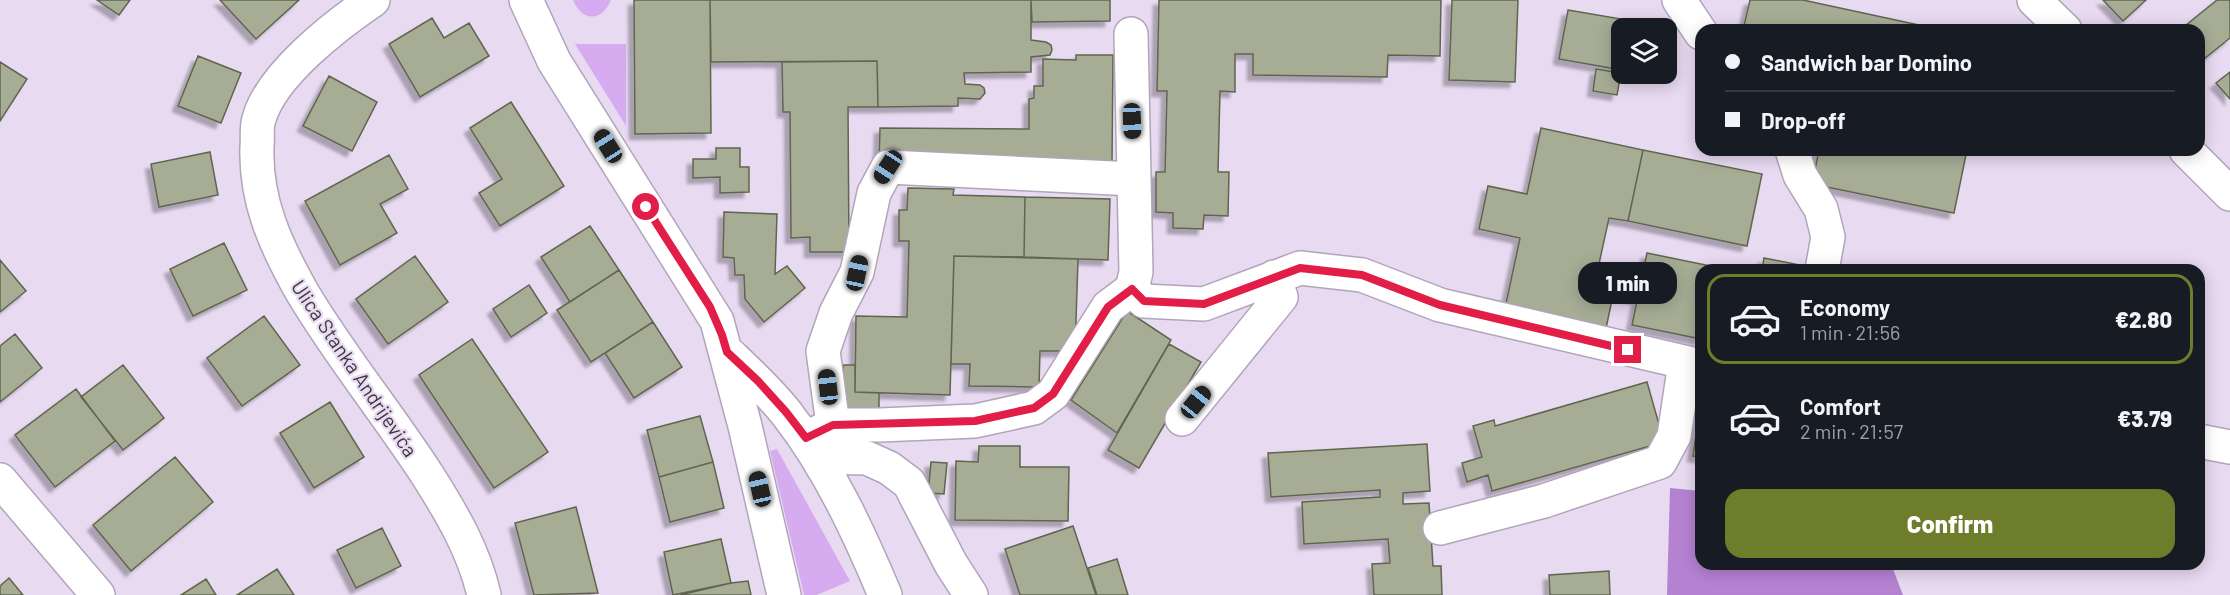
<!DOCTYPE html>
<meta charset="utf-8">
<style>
:root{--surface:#171b24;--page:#242831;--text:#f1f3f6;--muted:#9ea1a6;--line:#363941;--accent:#6e7d2b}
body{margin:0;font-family:Barlow,sans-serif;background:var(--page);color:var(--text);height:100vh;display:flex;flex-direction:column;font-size:22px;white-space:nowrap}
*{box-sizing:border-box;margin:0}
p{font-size:20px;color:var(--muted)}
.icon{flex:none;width:33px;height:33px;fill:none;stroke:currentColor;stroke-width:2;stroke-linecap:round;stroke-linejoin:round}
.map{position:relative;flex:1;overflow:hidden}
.sheet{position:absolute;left:1695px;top:264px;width:510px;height:306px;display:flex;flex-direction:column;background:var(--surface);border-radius:18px;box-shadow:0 3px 15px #0003}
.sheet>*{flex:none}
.banner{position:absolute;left:1695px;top:24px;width:510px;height:132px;border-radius:18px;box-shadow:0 3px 15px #0003;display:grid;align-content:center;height:132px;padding:0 30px;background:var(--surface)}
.fabs{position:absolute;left:1611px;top:18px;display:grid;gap:12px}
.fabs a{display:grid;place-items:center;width:66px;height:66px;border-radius:12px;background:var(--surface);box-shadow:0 3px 15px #0003;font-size:30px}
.end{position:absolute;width:27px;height:27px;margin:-14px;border:8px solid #e11d48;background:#fff;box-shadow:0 0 0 3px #fff}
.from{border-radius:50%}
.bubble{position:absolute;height:42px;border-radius:18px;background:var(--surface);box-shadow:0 3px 15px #0003;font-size:20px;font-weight:800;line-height:42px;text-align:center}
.car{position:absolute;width:18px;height:36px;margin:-18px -9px;border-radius:8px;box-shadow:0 0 4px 2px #0007;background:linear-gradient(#222 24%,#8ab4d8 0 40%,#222 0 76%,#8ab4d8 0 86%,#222 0)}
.banner b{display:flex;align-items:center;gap:21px;height:57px;font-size:22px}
.banner b+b{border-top:2px solid var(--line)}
.banner i{width:15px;height:15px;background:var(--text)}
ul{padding:10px 0 0;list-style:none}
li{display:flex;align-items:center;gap:18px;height:90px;margin:0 12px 9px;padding:0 18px;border:3px solid transparent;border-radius:18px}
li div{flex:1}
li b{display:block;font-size:22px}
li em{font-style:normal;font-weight:800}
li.current{border-color:var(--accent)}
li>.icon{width:54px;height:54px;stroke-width:1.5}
.cta{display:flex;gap:12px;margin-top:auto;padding:12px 30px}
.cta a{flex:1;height:69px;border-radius:18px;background:var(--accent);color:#fff;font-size:24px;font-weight:800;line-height:69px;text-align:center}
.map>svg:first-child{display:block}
</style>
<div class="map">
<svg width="2230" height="595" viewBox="0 0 2230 595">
<defs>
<filter id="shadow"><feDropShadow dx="-5.5" dy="5.5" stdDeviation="1.5" flood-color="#0004"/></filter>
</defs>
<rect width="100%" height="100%" fill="#e8daf1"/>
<path fill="#d7abf0" d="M 573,0 L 611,0 C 602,22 582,22 573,0 Z
M 575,44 L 626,44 L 626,126 Z
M 777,449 L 850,581 L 817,595 L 804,595 L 770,451 Z"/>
<path fill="#b582d2" d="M 1670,488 L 1701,491 L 1701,564 L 1891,564 L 1903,595 L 1667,595 Z"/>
<path fill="#a7ad95" stroke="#60654f" stroke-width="1.5" filter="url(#shadow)" d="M 97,0 L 130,0 L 119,15 Z
M 220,0 L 299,0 L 256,39 Z
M 634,0 L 710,0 L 711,133 L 635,134 Z
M 710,0 L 1031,0 L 1031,40 L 1046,42 L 1051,45 L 1052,50 L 1050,55 L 1031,57 L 1031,72 L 964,73 L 965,84 L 980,85 L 984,88 L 985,93 L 980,99 L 958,98 L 958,106 L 878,107 L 877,61 L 711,62 Z
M 1031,0 L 1110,0 L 1110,21 L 1032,22 Z
M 1159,0 L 1441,0 L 1440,56 L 1388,55 L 1387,77 L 1253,75 L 1253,54 L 1235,54 L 1235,92 L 1220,91 L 1218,172 L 1229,172 L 1228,216 L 1204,215 L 1203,229 L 1173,228 L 1173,213 L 1156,212 L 1156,172 L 1165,172 L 1167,91 L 1157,91 Z
M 1452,0 L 1518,0 L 1515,82 L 1449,80 Z
M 1750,0 L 1803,0 L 1942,30 L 1743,30 Z
M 2103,0 L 2146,0 L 2123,21 Z
M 2217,0 L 2230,0 L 2230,38 L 2199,63 L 2199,30 L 2180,30 Z
M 1568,10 L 1633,21 L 1632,28 L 1622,28 L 1622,70 L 1559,59 Z
M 432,18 L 444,38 L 469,23 L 489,56 L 420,97 L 389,44 Z
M 1076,55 L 1113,55 L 1112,164 L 879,163 L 880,128 L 1029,129 L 1029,99 L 1034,98 L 1034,86 L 1043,86 L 1043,59 L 1076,60 Z
M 198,56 L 241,73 L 221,123 L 178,106 Z
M 877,61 L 878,107 L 848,107 L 849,252 L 810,252 L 810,237 L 791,238 L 790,112 L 783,112 L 782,62 Z
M 0,62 L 27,79 L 0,121 Z
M 1596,69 L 1621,73 L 1617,95 L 1593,91 Z
M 2230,72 L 2230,99 L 2216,83 Z
M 329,76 L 377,102 L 352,151 L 303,126 Z
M 511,102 L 564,186 L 500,226 L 479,193 L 502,179 L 470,128 Z
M 1541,128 L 1643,150 L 1628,221 L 1609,218 L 1597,273 L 1597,277 L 1616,281 L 1605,333 L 1504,313 L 1520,238 L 1479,229 L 1488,186 L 1527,194 Z
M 716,148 L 740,148 L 740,167 L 749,167 L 749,192 L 720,193 L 720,177 L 693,178 L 693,159 L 716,159 Z
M 1643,150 L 1762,174 L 1747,246 L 1628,221 Z
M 1819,150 L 1967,150 L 1954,213 L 1812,184 Z
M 210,152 L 218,195 L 159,207 L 151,164 Z
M 389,155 L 408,189 L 380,204 L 397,233 L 340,265 L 305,201 Z
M 908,188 L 954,189 L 953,195 L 1025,197 L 1024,257 L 954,256 L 950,395 L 855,392 L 856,316 L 907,317 L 909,241 L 899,241 L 899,210 L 907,210 Z
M 1025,197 L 1110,199 L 1108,260 L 1024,257 Z
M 724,212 L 777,214 L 775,274 L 787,266 L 805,288 L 764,322 L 745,299 L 744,275 L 735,275 L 734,258 L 723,257 Z
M 590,226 L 619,270 L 570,302 L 541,257 Z
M 224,243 L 247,290 L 193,316 L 170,269 Z
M 1647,253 L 1730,270 L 1701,270 L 1701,339 L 1632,325 Z
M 415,256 L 448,302 L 388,344 L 356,299 Z
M 954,256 L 1078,259 L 1075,351 L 1040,351 L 1039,387 L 969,386 L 970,364 L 951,364 Z
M 1764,258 L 1805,266 L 1804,270 L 1762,270 Z
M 0,260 L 26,291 L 0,312 Z
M 619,270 L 653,322 L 591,362 L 557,310 Z
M 1616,283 L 1640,288 L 1638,299 L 1613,294 Z
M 529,285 L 547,313 L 511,337 L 493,309 Z
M 1127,311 L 1171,340 L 1117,433 L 1071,400 Z
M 264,316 L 300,365 L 242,406 L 207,358 Z
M 653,322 L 682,367 L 634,398 L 605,353 Z
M 15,334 L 42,368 L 0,402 L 0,346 Z
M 472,339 L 548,452 L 494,488 L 419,375 Z
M 1169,344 L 1201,362 L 1139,468 L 1108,450 Z
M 123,365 L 164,418 L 123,450 L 81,397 Z
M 843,365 L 855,365 L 855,392 L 879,393 L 879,433 L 842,432 Z
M 1647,382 L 1664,442 L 1492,491 L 1488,475 L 1467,482 L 1462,463 L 1482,457 L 1473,426 L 1494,420 L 1495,426 Z
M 76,389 L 115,441 L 55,487 L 15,435 Z
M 1701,398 L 1701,457 L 1693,456 Z
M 330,402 L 364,457 L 314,488 L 280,433 Z
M 700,416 L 713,462 L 659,477 L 647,430 Z
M 1427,444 L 1430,491 L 1403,493 L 1403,504 L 1429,503 L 1433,566 L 1441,566 L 1442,595 L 1374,595 L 1372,564 L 1390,563 L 1388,539 L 1304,544 L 1302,502 L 1380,497 L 1380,490 L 1271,497 L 1268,453 Z
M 979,446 L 1020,446 L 1020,467 L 1069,467 L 1068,521 L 955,520 L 956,461 L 978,462 Z
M 175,457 L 213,502 L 131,571 L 93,525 Z
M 713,462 L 724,508 L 670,522 L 659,477 Z
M 931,462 L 947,463 L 944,494 L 928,493 Z
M 576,507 L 598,593 L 534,595 L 515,523 Z
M 1073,526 L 1096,595 L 1020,595 L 1005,549 Z
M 382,528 L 401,566 L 356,588 L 337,550 Z
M 721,539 L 731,583 L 673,595 L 664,552 Z
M 1117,559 L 1128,595 L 1097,595 L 1088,568 Z
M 277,569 L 294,595 L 237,595 Z
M 1609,571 L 1610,595 L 1550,595 L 1549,575 Z
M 9,578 L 23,595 L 0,595 L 0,586 Z
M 206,579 L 216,595 L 181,595 Z
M 748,581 L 751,595 L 680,595 L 731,583 Z"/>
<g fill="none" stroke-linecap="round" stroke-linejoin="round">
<g stroke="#b2a4ba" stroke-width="36">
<path id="minor" d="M 373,0 C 336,25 271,75 259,119 C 256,127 258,138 257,147 C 255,201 276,246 302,292 C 340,356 388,414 428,476 C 452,514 474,551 484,595
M 526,0 L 554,61 L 717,321 L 745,426 L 784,595
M 1679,0 L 1701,33
M 2034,0 L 2065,30
M 1131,34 L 1136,272 L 1132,289
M 1792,150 L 1800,175 L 1821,209 L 1828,237 L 1822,270
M 2186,150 L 2230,194
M 727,352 C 748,372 770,392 787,414 C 829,468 859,533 885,595
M 1182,419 L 1281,297 L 1274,277
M 833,425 L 823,351 L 836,313 L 857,272 L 874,193 L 888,167 L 1134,179
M 806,438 L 833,425 L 880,425 L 975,421 L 1034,408 L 1053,394 L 1108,307 L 1132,289 L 1144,301 L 1204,304 L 1300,268 L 1362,275 L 1440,305 L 1701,366
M 2199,441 L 2230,447
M 817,457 L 867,458 L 889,468 L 909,483 L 951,564 L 971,595
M 0,480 L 98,595
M 1440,528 L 1544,501 L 1660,462 L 1674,436 L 1685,363"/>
</g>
<use href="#minor" stroke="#fff" stroke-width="33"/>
</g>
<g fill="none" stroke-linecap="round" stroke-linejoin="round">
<path stroke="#e11d48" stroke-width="8" d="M 646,207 L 710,307 L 722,335 L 727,352 L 758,381 L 786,412 L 806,438 L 833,425 L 975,421 L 1034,408 L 1053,394 L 1108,307 L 1132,289 L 1144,301 L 1204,304 L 1300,268 L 1362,275 L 1440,305 L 1628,350"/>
</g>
<g text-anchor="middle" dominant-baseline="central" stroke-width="4.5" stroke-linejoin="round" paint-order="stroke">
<g font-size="20" fill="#3d3740" stroke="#e8daf1">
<text transform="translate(355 368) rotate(56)">Ulica Stanka Andrijevića</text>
</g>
</g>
</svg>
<div class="fabs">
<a><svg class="icon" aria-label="layers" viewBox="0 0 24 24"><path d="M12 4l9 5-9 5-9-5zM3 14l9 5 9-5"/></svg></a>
</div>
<i class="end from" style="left:646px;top:207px"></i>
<i class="end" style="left:1628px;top:350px"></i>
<div class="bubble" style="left:1578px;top:262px;width:99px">1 min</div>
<i class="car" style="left:1132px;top:121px;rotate:178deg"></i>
<i class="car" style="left:608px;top:146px;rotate:328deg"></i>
<i class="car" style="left:888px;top:167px;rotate:213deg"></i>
<i class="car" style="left:857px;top:273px;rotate:12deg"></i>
<i class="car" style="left:828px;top:387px;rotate:353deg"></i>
<i class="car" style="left:1196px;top:402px;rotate:39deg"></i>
<i class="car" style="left:760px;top:489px;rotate:347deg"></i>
<div class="banner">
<b><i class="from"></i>Sandwich bar Domino</b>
<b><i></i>Drop-off</b>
</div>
<section class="sheet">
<ul>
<li class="current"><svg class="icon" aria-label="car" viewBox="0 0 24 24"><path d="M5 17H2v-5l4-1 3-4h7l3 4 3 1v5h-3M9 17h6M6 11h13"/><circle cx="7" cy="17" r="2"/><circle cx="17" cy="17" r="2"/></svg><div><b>Economy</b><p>1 min · 21:56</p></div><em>€2.80</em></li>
<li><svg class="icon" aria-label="car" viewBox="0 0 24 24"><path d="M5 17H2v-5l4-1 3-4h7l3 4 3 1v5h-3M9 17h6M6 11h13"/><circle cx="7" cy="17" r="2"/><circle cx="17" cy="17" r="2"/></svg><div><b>Comfort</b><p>2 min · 21:57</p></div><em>€3.79</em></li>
</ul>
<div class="cta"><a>Confirm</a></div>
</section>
</div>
